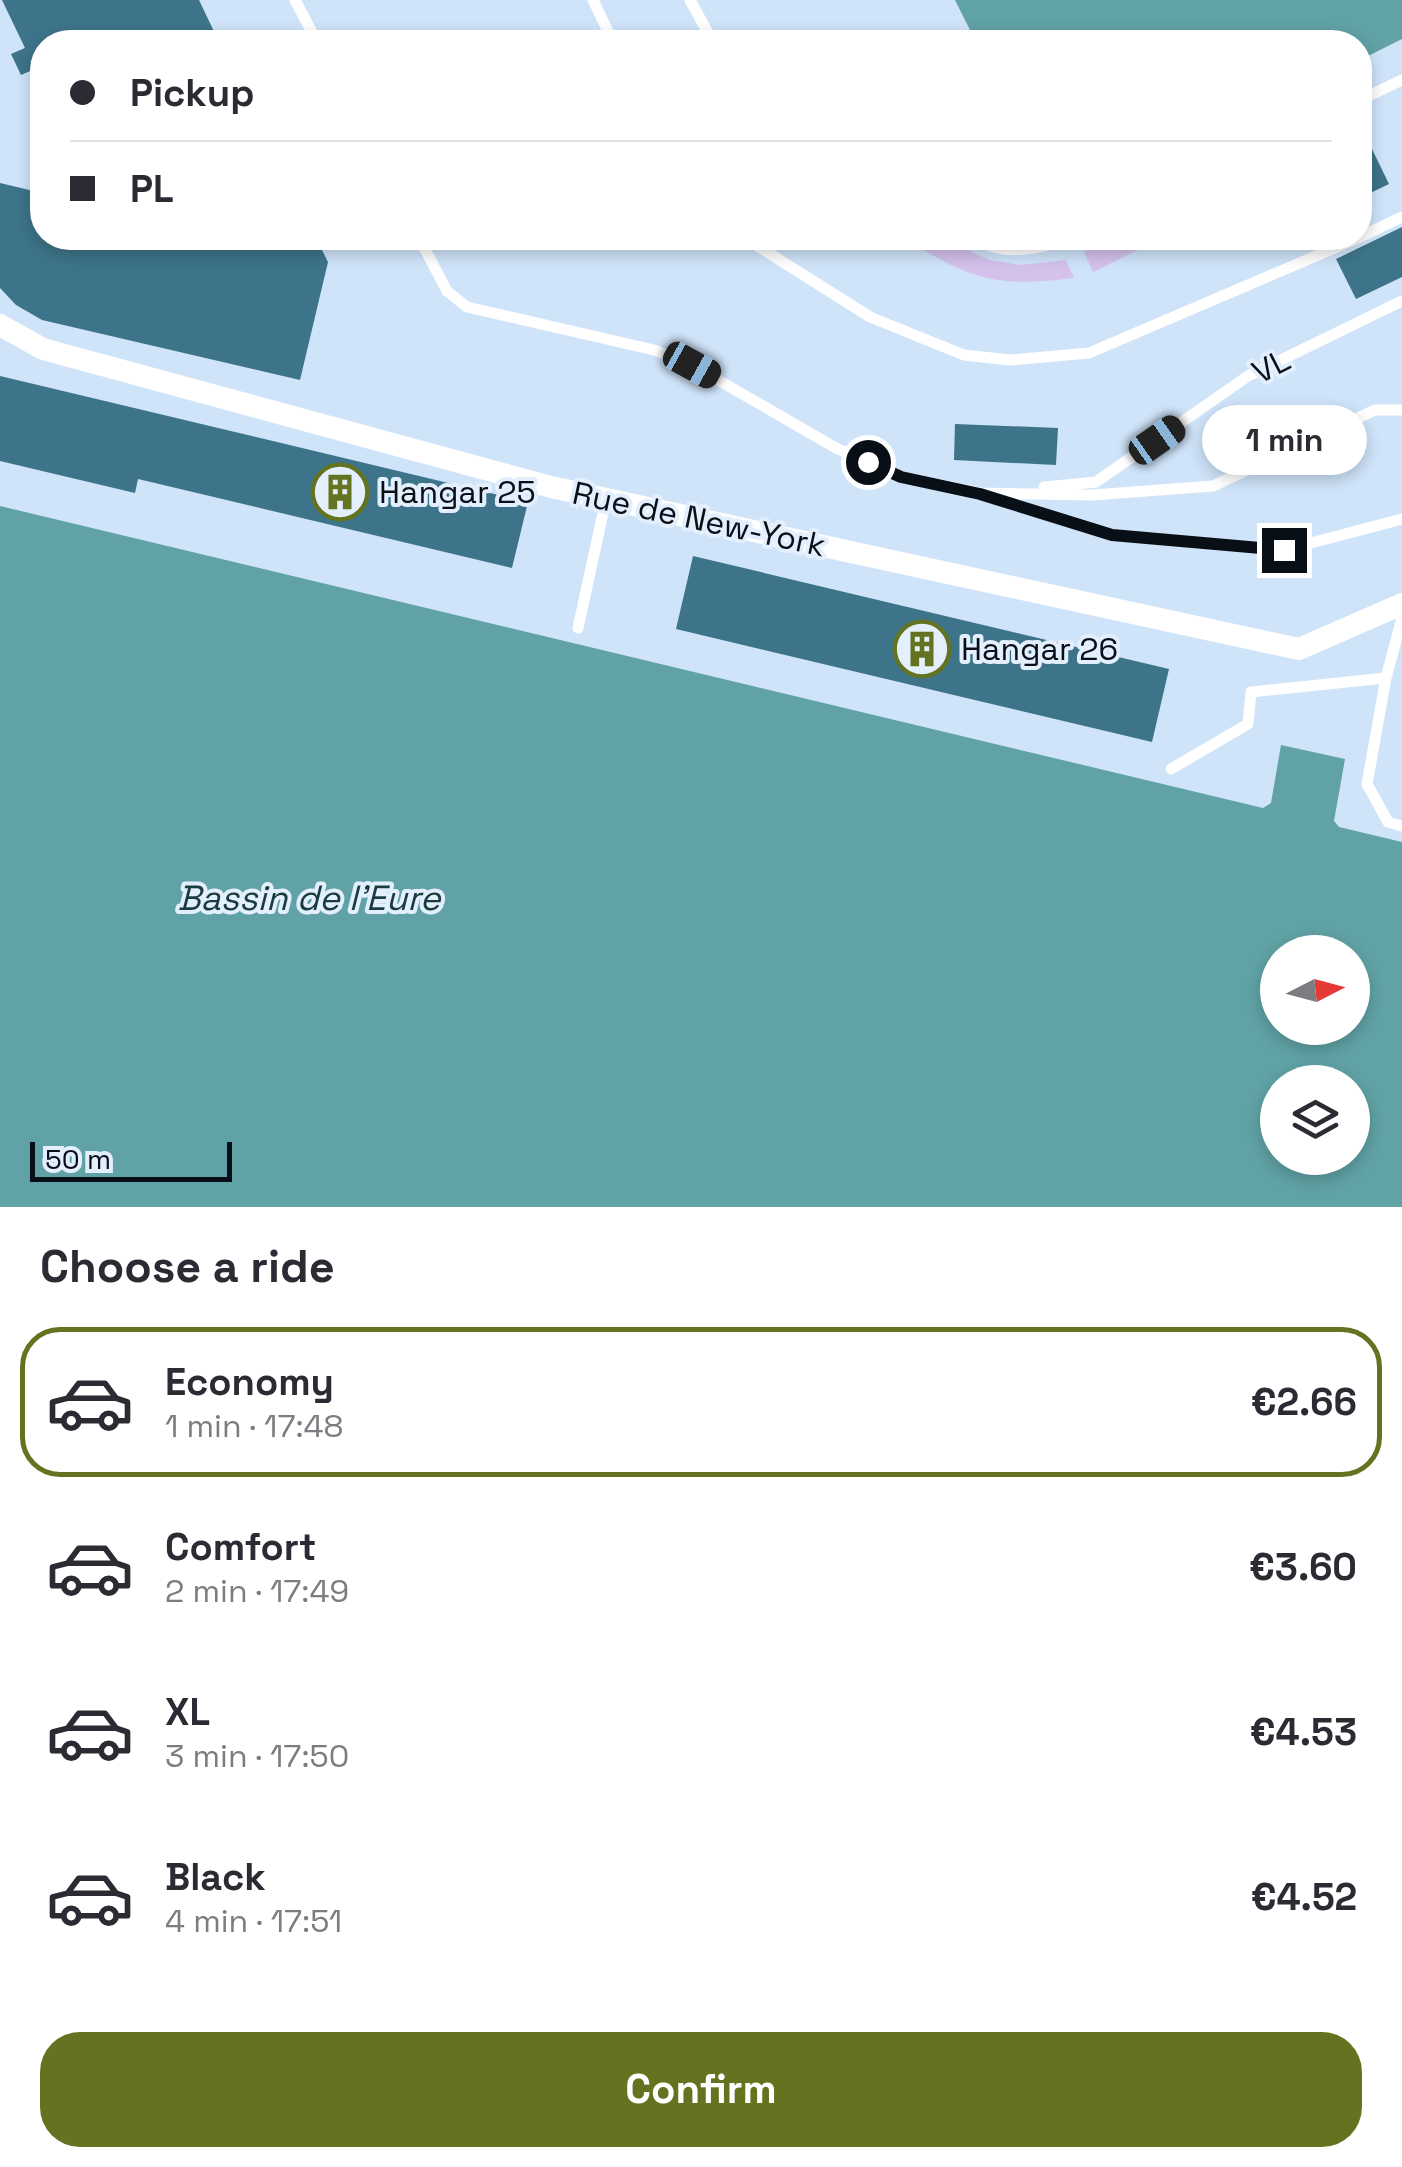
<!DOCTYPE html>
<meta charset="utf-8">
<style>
:root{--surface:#fff;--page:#f7f7f7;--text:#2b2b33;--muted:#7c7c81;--line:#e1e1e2;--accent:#64731f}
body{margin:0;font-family:"Space Grotesk",sans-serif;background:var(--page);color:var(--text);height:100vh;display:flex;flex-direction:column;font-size:38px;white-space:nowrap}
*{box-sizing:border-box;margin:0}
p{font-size:32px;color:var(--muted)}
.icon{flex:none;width:55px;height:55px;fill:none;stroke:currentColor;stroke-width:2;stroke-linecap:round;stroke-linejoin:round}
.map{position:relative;height:1207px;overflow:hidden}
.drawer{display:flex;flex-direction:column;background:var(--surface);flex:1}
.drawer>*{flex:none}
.banner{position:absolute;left:30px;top:30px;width:1342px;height:220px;border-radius:40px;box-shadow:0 5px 15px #0003;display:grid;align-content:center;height:220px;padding:0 40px;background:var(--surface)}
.needle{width:65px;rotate:84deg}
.controls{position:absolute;left:1260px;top:935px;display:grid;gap:20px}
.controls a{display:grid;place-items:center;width:110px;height:110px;border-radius:50%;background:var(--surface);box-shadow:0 5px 15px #0003;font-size:50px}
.scale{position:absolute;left:30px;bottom:25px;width:202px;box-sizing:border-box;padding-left:10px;border:5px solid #080f16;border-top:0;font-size:28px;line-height:35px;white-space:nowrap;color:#080f16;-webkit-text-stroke:8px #e3effd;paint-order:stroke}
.end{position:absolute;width:45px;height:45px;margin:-22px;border:12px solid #080f16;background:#fff;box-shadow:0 0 0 5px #fff}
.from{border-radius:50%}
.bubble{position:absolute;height:70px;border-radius:35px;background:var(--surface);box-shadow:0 5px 15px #0003;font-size:32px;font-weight:800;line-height:70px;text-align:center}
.car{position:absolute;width:30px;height:60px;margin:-30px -15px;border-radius:12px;box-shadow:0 0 8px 2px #0007;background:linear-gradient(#222 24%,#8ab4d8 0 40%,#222 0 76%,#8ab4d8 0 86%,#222 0)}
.banner b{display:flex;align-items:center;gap:35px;height:95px;font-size:38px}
.banner b+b{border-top:2px solid var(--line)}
.banner i{width:25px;height:25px;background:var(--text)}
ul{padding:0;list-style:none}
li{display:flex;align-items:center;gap:30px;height:150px;margin:0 20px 15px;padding:0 20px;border:5px solid transparent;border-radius:40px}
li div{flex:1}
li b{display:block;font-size:38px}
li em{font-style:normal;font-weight:800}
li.selected{border-color:var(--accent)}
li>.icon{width:90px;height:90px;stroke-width:1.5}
h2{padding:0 40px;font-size:45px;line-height:120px}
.cta{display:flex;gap:20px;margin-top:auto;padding:20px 40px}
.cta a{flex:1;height:115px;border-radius:40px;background:var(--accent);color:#fff;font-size:40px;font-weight:800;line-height:115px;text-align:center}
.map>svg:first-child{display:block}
</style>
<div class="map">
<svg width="1402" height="1207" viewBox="0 0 1402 1207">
<rect width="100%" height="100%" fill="#cfe3f9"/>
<path fill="#d4c1ec" d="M 904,238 L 944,238 L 989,260 L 1021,265 L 1066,260 L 1074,278 C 996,288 969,279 904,238 Z
M 1113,238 L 1162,238 L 1093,272 L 1084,252 Z"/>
<path fill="#60a2a5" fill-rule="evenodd" d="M 955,0 L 1402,0 L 1402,39 L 1360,60 L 1360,42 L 976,42 Z
M 0,506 L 1263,808 L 1271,803 L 1281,745 L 1345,759 L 1334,821 L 1339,827 L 1402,842 L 1402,1207 L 0,1207 ZM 1278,952 L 1352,952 L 1352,1028 L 1278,1028 ZM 1278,1082 L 1352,1082 L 1352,1158 L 1278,1158 Z"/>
<path fill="#3d7489" d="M 2,0 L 199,0 L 219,42 L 42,42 L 42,84 L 35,69 L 21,75 L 11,54 L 25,48 Z
M 1369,143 L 1389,184 L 1360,198 L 1360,148 Z
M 0,183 L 42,193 L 42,238 L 316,238 L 328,262 L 300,380 L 42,320 L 16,305 L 0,288 Z
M 1402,227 L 1402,277 L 1356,299 L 1336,259 Z
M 0,376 L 528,502 L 512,568 L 138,479 L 135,493 L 0,461 Z
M 955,424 L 1058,428 L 1056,465 L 954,460 Z
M 693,556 L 1169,669 L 1152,742 L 676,629 Z"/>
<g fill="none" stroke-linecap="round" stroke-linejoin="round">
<path stroke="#fff" stroke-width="11" d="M 295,0 L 317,42
M 593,0 L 613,42
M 690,0 L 713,42
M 1360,100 L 1402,80
M 1360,237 L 1402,217
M 419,238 L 447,291 L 467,307 L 654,350 L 692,365 L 836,448 L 901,477 L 980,493 L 1093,495 L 1213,486 L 1375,410 L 1402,410
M 745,238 L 870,317 L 964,355 L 1010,360 L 1089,353 L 1358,238
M 972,238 C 1004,257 1036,250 1070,238
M 1044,487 L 1096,482 L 1248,376 L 1402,301
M 993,498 L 1112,535 L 1284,550 L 1402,519
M 1402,618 L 1386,678 L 1367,784 L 1388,822 L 1402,826
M 578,628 L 606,499
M 1171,769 L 1248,724 L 1251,692 L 1386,678"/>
<path stroke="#fff" stroke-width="22" d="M 0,325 L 43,349 L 551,487 L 1299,649 L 1402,604"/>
</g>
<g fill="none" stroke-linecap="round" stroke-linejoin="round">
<path stroke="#080f16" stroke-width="12" d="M 868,462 L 901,477 L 980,494 L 1112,535 L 1284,550"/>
</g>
<defs>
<g id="building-ring" transform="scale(2.875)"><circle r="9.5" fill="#e3effd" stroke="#64731f" stroke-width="1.5"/><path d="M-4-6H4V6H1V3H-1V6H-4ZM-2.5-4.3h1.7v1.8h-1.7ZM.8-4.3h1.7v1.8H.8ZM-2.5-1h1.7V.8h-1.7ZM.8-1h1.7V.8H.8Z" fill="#64731f"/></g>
</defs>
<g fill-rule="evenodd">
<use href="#building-ring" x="340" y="492"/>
<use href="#building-ring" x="922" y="649"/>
</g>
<g text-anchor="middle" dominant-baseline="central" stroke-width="8" stroke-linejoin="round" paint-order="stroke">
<g font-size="32" fill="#080f16" stroke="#e3effd">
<text transform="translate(1271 366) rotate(-27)">VL</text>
<text transform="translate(699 519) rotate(12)">Rue de New-York</text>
</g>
<g font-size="32" fill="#080f16" stroke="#e3effd" text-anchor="start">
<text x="379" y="492">Hangar 25</text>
<text x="961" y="649">Hangar 26</text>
</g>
<g font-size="35" font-style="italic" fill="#1b3c3d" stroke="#e3effd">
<text x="309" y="898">Bassin de l'Eure</text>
</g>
</g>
</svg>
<div class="controls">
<a><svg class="needle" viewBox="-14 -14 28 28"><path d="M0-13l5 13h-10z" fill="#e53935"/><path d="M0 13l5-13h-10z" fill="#7c7c81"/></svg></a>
<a><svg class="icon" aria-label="layers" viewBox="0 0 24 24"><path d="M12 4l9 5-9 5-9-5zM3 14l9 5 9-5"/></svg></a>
</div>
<div class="scale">50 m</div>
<i class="end from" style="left:868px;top:462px"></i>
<i class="end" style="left:1284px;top:550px"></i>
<div class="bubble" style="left:1202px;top:405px;width:165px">1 min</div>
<i class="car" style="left:692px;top:365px;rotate:119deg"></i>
<i class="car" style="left:1157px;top:440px;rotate:55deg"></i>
<div class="banner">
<b><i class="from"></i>Pickup</b>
<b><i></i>PL</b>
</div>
</div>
<section class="drawer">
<h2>Choose a ride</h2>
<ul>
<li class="selected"><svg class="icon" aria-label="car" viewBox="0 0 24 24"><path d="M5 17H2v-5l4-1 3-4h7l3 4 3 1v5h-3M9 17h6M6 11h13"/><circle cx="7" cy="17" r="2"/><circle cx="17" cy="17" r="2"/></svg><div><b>Economy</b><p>1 min · 17:48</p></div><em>€2.66</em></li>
<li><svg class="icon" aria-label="car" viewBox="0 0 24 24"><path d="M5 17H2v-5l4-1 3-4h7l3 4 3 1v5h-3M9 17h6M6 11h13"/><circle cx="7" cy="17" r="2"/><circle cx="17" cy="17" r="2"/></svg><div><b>Comfort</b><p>2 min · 17:49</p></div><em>€3.60</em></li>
<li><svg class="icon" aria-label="car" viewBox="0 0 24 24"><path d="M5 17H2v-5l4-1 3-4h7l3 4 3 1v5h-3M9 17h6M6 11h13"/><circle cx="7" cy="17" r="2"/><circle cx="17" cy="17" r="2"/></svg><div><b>XL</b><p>3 min · 17:50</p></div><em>€4.53</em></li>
<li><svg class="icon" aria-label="car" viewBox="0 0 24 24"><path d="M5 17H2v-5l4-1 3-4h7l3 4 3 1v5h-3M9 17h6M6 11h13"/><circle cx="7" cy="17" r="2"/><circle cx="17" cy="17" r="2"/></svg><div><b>Black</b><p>4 min · 17:51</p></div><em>€4.52</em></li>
</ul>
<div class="cta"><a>Confirm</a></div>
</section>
